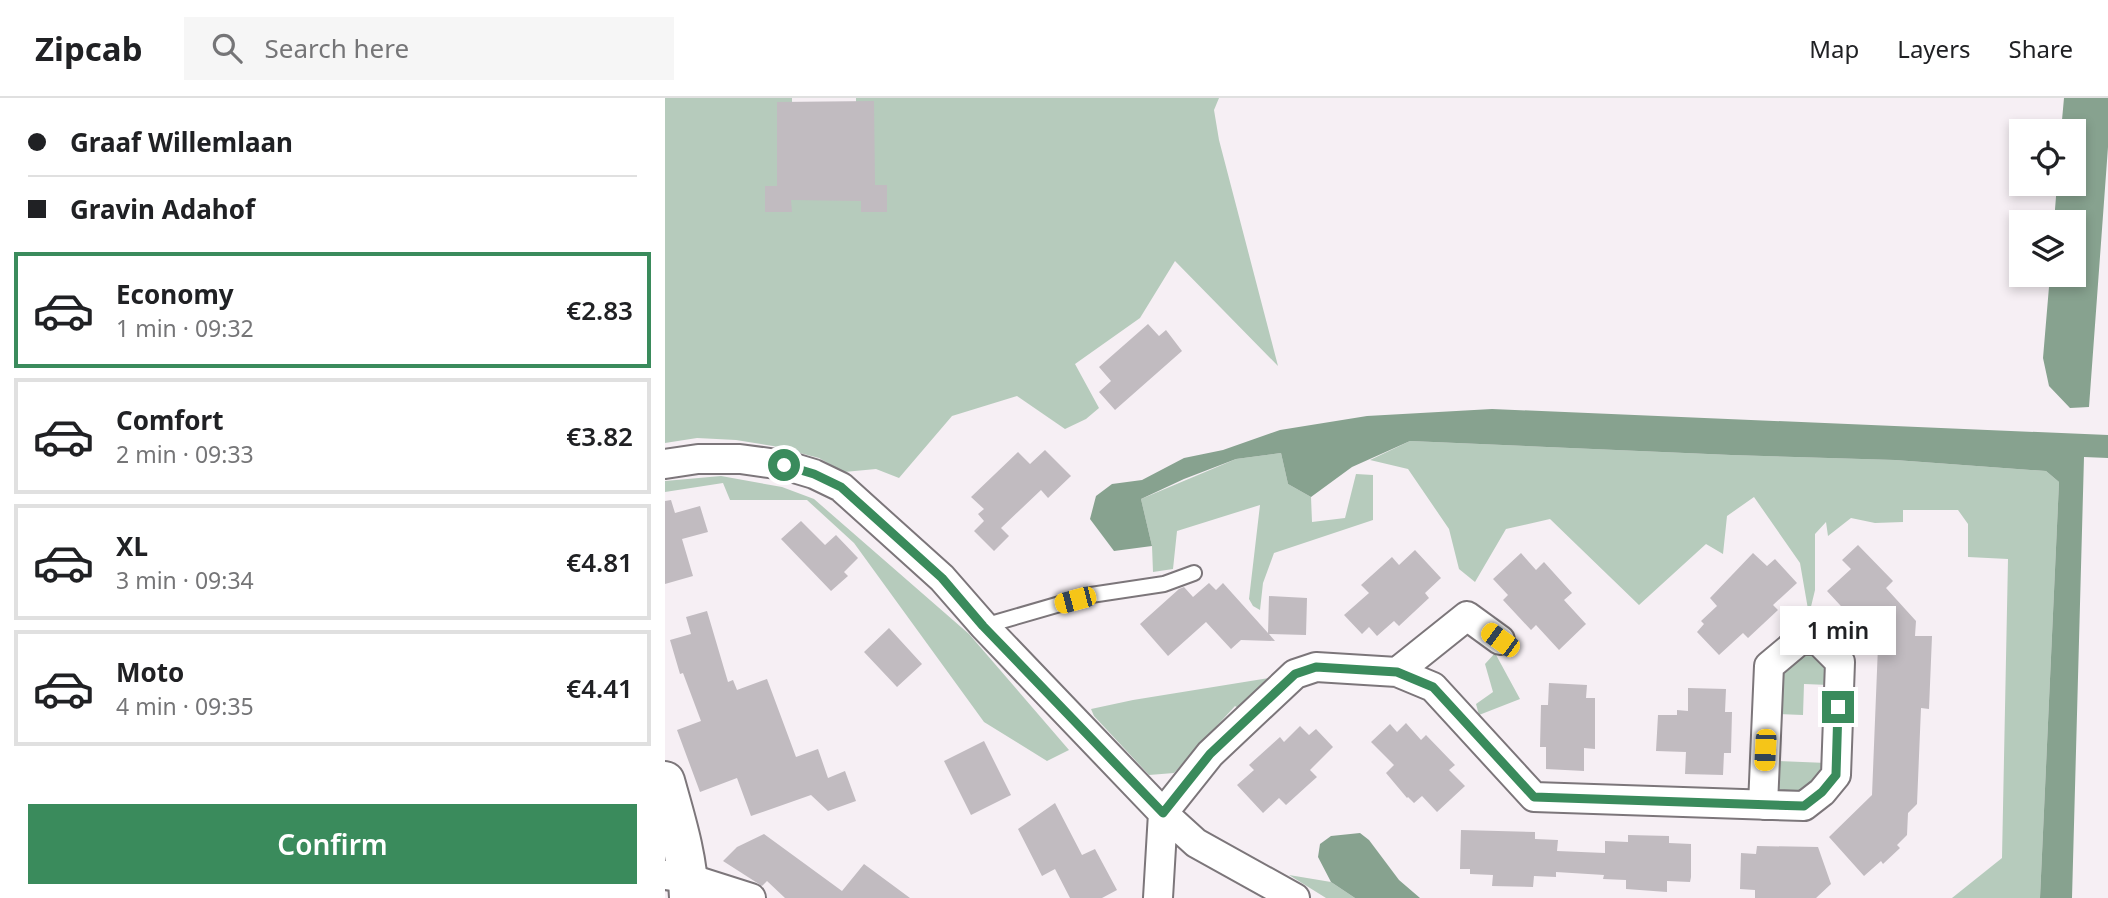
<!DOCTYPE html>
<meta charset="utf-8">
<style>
:root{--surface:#fff;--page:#f6f6f6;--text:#202124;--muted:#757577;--line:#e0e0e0;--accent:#3a8b5c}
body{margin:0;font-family:"Noto Sans",sans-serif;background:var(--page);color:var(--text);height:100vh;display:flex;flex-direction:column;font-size:26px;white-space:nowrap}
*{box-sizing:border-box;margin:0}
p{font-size:23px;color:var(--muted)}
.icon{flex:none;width:38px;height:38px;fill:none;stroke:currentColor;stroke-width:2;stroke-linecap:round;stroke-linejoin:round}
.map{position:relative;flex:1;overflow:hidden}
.details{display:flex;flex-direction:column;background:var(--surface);width:665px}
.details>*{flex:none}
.top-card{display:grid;align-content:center;height:154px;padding:0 28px;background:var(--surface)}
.tools{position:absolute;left:1344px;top:21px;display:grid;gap:14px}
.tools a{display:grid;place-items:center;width:77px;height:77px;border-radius:0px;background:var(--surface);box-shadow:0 4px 10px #0003;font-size:35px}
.end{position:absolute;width:32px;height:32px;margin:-16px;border:9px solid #3a8b5c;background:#fff;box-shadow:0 0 0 4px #fff}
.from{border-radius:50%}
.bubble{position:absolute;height:49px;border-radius:0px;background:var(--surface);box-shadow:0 4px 10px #0003;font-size:23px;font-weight:600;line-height:49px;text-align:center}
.car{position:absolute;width:21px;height:42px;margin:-21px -10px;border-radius:9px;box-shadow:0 0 5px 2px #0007;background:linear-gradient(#f5c518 24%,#345 0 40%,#f5c518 0 76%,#345 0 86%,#f5c518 0)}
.top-card b{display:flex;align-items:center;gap:24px;height:66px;font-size:26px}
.top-card b+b{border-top:2px solid var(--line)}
.top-card i{width:18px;height:18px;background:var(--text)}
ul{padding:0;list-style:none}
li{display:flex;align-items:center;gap:21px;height:116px;margin:0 14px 10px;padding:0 14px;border:4px solid var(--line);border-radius:0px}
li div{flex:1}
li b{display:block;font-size:26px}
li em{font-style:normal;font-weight:600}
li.current{border-color:var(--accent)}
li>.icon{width:63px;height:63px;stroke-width:1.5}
.cta{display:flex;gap:14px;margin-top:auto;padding:14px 28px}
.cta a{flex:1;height:80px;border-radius:0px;background:var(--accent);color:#fff;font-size:28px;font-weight:600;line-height:80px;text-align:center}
header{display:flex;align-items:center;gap:42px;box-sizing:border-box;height:98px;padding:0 35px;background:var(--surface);border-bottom:2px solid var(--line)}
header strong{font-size:33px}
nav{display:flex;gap:38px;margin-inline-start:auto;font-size:24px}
.search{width:490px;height:63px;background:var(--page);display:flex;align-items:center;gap:18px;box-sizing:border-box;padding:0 24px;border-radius:0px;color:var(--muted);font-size:26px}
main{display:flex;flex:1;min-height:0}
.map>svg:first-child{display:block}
</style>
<header>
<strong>Zipcab</strong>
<div class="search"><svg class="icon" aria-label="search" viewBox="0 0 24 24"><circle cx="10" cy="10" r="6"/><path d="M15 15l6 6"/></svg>Search here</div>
<nav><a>Map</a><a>Layers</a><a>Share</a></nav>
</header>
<main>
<section class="details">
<div class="top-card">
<b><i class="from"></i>Graaf Willemlaan</b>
<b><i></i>Gravin Adahof</b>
</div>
<ul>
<li class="current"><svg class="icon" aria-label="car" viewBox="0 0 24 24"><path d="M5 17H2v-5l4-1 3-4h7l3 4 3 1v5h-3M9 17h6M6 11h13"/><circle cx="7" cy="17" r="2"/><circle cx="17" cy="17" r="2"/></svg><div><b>Economy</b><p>1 min · 09:32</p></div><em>€2.83</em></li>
<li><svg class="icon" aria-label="car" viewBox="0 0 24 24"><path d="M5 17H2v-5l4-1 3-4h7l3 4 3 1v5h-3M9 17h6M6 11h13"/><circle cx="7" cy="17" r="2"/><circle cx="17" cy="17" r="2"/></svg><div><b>Comfort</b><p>2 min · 09:33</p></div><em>€3.82</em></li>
<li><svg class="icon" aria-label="car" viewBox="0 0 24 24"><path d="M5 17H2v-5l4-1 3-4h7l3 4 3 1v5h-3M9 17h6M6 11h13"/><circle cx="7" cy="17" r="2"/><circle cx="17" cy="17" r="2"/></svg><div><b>XL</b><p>3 min · 09:34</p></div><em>€4.81</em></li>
<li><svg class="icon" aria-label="car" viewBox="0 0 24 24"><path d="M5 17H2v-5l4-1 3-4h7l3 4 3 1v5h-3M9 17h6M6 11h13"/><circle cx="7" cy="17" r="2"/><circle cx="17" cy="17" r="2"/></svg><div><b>Moto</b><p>4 min · 09:35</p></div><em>€4.41</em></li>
</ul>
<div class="cta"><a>Confirm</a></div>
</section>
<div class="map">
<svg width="1443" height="800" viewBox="0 0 1443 800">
<rect width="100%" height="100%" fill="#f6eff4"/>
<path fill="#b6cbbc" d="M 0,0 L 127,0 L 127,15 L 191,17 L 191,0 L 554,0 L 549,12 L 554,42 L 613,268 L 510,163 L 475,220 L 410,266 L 434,310 L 421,321 L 400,331 L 352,298 L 287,318 L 234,380 L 211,371 L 179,374 L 154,360 L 108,348 L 71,342 L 32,340 L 0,345 Z
M 745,343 L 1066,357 L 1230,362 L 1381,373 L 1394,384 L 1375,800 L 1287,800 L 1337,760 L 1343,461 L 1303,459 L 1303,426 L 1293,412 L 1238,412 L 1238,424 L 1210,425 L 1186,420 L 1163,438 L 1161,424 L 1150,436 L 1150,492 L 1144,517 L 1135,465 L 1089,399 L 1062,418 L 1058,456 L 1041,446 L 974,507 L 885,421 L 841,431 L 810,484 L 794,471 L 784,431 L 743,371 L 705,362 Z
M 616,355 L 623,386 L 646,399 L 647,424 L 680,420 L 691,376 L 708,377 L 708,422 L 609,455 L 598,485 L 595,512 L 588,508 L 584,501 L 595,407 L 512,433 L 508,471 L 488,474 L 487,448 L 476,401 L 571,361 Z
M 56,378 L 117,389 L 149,401 L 304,536 L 404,652 L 382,663 L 319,624 L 189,445 L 142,402 L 65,402 L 58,385 L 0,394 L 0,383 Z
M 830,555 L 855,601 L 814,617 L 811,606 L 828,594 L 820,566 Z
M 1145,556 L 1161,569 L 1164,587 L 1139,586 L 1138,617 L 1111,616 L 1114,578 L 1122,565 Z
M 604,580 L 578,613 L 570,608 L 509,675 L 484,677 L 429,618 L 426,611 L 468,602 Z
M 1112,663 L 1162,665 L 1148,693 L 1109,699 Z
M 624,777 L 666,784 L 690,800 L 661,800 Z"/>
<path fill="#87a28f" d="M 1399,0 L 1443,0 L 1443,49 L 1424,309 L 1405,310 L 1384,288 L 1378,260 L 1385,177 L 1409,177 L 1409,124 L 1389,124 L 1392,86 L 1409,86 L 1409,33 L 1396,33 Z
M 827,311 L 1443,337 L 1443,360 L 1419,359 L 1407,800 L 1375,800 L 1394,384 L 1381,373 L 1230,362 L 1066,357 L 745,343 L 687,369 L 646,399 L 623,386 L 616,355 L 571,361 L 519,381 L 476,401 L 487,448 L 449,453 L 425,421 L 431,398 L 447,386 L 477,382 L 519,360 L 558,352 L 615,332 L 702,318 Z
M 695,735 L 704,742 L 734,782 L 755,800 L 690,800 L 666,784 L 653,759 L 655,746 L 666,738 Z"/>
<path fill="#c1bbc0" d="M 209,3 L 210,87 L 222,87 L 222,114 L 196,114 L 196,103 L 126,102 L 127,114 L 100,114 L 100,88 L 112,88 L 112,4 Z
M 483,226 L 494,238 L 501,232 L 517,253 L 450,312 L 434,294 L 446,283 L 434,269 Z
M 380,352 L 406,378 L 383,400 L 376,392 L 336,430 L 344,438 L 329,453 L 309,433 L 319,423 L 313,416 L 319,411 L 306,399 L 353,354 L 365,366 Z
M 6,402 L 10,415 L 35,408 L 43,434 L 17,441 L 28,478 L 0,486 L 0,403 Z
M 136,423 L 160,447 L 171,437 L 193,460 L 179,474 L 183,478 L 166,493 L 116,441 Z
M 1193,447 L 1228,483 L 1221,490 L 1251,523 L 1250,538 L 1267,538 L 1264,611 L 1256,610 L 1252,706 L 1243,715 L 1242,737 L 1232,747 L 1235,750 L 1218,766 L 1216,763 L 1199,778 L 1164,739 L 1207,697 L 1213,548 L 1162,493 L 1186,471 L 1177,462 Z
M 750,452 L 776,480 L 760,495 L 764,500 L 734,528 L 729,523 L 712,538 L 704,529 L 697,536 L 679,517 L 704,495 L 696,487 L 727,459 L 734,467 Z
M 856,455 L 871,472 L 879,464 L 907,495 L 899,502 L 921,526 L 894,552 L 871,527 L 866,532 L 838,502 L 843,497 L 828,481 Z
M 1088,455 L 1102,468 L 1110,461 L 1132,485 L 1108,507 L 1113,512 L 1083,540 L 1078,535 L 1054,557 L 1032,534 L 1039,526 L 1036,523 L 1052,508 L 1045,500 Z
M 544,485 L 551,492 L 558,485 L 603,535 L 604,498 L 642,500 L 641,537 L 604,536 L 610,543 L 576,542 L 566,551 L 541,524 L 503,558 L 475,526 L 514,491 L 519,489 L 528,499 Z
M 42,513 L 63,584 L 68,582 L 72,592 L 102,581 L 131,659 L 153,651 L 163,680 L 180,673 L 191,703 L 163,713 L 146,697 L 86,718 L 72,680 L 35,694 L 12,632 L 36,623 L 18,575 L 15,576 L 5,542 L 26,536 L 21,519 Z
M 224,530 L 257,566 L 232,589 L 199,554 Z
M 884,585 L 922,587 L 921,600 L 930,600 L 930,651 L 919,650 L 919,673 L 881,671 L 881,649 L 875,649 L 876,607 L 883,607 Z
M 1023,590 L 1061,591 L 1060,614 L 1067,614 L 1066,655 L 1059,655 L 1058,677 L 1020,676 L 1021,654 L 991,653 L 993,617 L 1012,617 L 1012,612 L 1023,613 Z
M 741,625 L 756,642 L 761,637 L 790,667 L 784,672 L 800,688 L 772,714 L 757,698 L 749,705 L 743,699 L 742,700 L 721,675 L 729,667 L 706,644 L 725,626 L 732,634 Z
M 635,628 L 644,637 L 651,631 L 668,649 L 645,672 L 652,679 L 643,687 L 621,707 L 614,700 L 598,715 L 572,687 L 589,672 L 584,667 L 615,639 L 619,644 Z
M 319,643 L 346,697 L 306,717 L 279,663 Z
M 390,705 L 417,757 L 430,751 L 452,792 L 437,800 L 405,800 L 390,771 L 377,778 L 353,731 Z
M 796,732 L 870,734 L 870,741 L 893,742 L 892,753 L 940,755 L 940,743 L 963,744 L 963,737 L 1004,738 L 1004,745 L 1026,746 L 1026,779 L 1025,784 L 1002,783 L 1002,794 L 961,791 L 961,782 L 938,781 L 939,777 L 891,774 L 891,779 L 869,778 L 868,789 L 827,788 L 828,777 L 805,776 L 805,771 L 795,771 Z
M 99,736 L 177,793 L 199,766 L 245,800 L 120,800 L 102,783 L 97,788 L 58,763 L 72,749 Z
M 1092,748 L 1153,749 L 1166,786 L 1151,800 L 1090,800 L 1090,792 L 1075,791 L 1076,755 L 1091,756 Z"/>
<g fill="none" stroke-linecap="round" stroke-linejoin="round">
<g stroke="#7c767a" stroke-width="18">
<path id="lane" d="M 319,528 L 426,497 L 499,486 L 529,475"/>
</g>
<g stroke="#7c767a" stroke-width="32">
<path id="street" d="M 0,366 L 33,361 L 75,361 L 119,367 L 149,376 L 176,389 L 277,480 L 319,528 L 498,715 L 531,745 L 630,800
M 732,574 L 802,518 L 835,542
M 498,715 L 545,656 L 630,576 L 651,569 L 732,574 L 768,589 L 869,699 L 1139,708 L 1157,694 L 1171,677 L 1175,564 L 1153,542 L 1135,542 L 1104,568 L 1098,707
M 0,777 L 23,780 L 86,800
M 493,800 L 498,715"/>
</g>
<g stroke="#7c767a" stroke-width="42">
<path id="secondary" d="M 0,683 C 11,722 23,760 24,800"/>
</g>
<use href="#lane" stroke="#fff" stroke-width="14"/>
<use href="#street" stroke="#fff" stroke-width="28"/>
<use href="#secondary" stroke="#fff" stroke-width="38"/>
</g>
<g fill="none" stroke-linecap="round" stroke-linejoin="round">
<path stroke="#3a8b5c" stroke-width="9" d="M 119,367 L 149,376 L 176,389 L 277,480 L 318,528 L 498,715 L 545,656 L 630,576 L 651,569 L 732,574 L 768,589 L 869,699 L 1139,708 L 1157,694 L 1171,677 L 1173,609"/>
</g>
</svg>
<div class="tools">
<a><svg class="icon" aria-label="locate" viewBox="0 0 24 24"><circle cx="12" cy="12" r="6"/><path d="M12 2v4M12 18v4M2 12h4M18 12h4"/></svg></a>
<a><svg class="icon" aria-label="layers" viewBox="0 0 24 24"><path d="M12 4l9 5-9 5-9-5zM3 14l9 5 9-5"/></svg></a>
</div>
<i class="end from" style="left:119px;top:367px"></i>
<i class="end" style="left:1173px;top:609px"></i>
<div class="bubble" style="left:1115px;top:508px;width:116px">1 min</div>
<i class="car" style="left:410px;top:502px;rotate:255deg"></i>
<i class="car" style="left:835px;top:542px;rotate:306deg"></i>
<i class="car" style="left:1100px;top:652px;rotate:183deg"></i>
</div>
</main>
